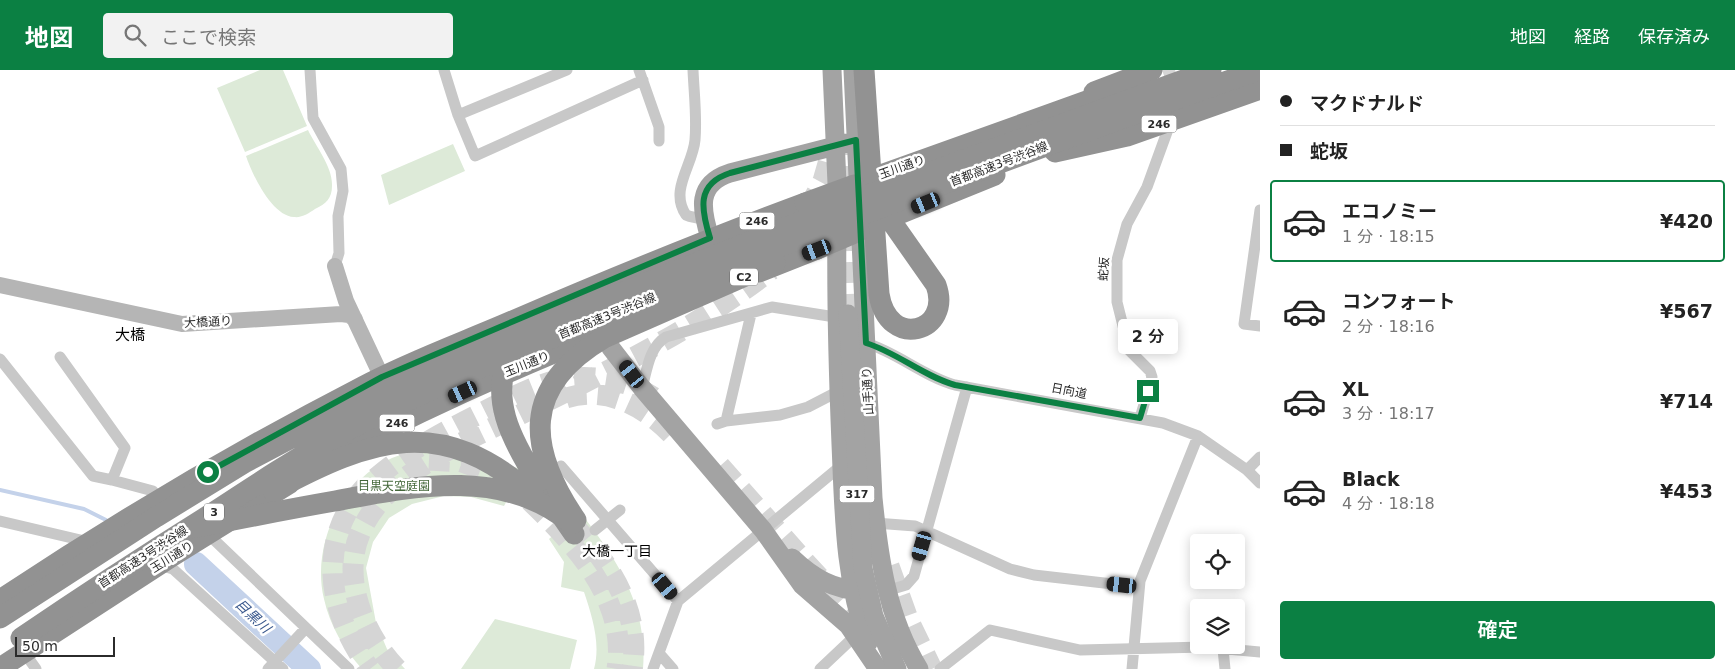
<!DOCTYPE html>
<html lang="ja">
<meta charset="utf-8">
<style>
:root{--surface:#fff;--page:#f2f2f2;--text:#222;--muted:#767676;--line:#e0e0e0;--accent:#0b8043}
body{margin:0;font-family:"DejaVu Sans","Noto Sans JP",sans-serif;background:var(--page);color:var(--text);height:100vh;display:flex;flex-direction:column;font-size:19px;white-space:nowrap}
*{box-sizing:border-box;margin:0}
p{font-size:16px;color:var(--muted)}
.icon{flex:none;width:28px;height:28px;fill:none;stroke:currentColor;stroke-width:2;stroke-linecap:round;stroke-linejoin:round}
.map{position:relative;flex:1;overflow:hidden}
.panel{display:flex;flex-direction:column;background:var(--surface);width:475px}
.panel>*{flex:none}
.banner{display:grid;align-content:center;height:110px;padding:0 20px;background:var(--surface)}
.buttons{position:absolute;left:1190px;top:464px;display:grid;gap:10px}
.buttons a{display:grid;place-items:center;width:55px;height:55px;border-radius:5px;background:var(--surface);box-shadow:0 2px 12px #0003;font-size:25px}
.scale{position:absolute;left:15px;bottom:12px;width:100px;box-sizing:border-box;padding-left:5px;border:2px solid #2b2b2b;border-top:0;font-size:14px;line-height:18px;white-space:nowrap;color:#2b2b2b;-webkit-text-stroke:4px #fff;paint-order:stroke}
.end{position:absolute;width:22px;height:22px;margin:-11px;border:6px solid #0b8043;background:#fff;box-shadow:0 0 0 2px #fff}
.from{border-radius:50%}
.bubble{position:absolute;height:35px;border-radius:5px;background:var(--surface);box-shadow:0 2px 12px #0003;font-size:16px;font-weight:600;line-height:35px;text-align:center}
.car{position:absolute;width:15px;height:30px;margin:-15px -8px;border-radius:6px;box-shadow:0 0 4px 1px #0007;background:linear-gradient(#222 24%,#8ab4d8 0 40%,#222 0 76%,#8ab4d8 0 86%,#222 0)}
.banner b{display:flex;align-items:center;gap:18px;height:48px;font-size:19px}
.banner b+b{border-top:1px solid var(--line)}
.banner i{width:12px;height:12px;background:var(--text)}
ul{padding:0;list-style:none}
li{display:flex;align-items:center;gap:15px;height:82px;margin:0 10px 8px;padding:0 10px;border:2px solid transparent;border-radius:5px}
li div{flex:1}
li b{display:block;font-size:19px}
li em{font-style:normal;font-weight:600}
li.active{border-color:var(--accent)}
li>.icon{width:45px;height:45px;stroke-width:1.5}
.primary-button{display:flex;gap:10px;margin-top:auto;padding:10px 20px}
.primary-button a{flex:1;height:58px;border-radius:5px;background:var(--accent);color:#fff;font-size:20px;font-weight:600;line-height:58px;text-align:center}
header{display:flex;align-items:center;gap:30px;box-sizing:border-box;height:70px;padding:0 25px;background:var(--accent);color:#fff}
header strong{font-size:24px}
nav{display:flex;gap:28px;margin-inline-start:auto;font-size:18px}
.search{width:350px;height:45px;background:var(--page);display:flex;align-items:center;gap:12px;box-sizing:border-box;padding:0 18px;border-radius:5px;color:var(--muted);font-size:19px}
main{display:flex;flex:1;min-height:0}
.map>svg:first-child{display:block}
</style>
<header>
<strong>地図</strong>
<div class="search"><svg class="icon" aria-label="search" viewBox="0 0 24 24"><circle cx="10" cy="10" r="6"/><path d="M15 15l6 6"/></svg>ここで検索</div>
<nav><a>地図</a><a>経路</a><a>保存済み</a></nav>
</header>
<main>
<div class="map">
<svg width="1260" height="599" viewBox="0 0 1260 599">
<rect width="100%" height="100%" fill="#fff"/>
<path fill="#ddead8" d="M 260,0 L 283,0 L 307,56 L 245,82 L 217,18 Z
M 308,60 C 316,77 333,97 332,116 C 332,128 326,134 315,139 C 309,143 302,148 294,147 C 272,146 252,104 246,86 Z
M 453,74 L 465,101 L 389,135 L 381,105 Z
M 463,379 L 523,400 L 504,436 L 471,427 L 444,426 L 412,434 L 389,448 L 373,472 L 366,498 L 376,553 L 387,579 L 405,599 L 362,599 C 344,579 330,556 324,529 C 311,476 341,410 392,388 C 413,379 440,380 463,379 Z
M 580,442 C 617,489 648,536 643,599 L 594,599 C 601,574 592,546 584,522 L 561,517 L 564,492 L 549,469 Z
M 495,549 L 577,570 L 570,599 L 461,599 Z"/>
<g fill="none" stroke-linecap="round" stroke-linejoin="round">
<path stroke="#c4d2ea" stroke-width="4" d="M 0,420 L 84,439 L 106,450"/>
<path stroke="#c4d2ea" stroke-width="24" d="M 196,494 L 309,599"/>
<path stroke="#d5d5d5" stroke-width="21" stroke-dasharray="21 11" stroke-linecap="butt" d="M 1133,14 L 1175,0
M 847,64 L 853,263
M 807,141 L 823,111 L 834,73
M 566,328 C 608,315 648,338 676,369
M 429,390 L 462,392 L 492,403
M 720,396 L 806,493 L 867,559
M 376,408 C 412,377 455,356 497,335 C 517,325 536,315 558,310 C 589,304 627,309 653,327
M 366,416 C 315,470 328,545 370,599
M 530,431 C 576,475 628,531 617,599
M 572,454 C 610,493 642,542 632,599
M 889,496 L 908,549 L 932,599
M 397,599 C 376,577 361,550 355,520 C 337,426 444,381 513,348 C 542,334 572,319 601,304 C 660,275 719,240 771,200"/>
<path stroke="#c8c8c8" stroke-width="11" d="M 310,0 L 313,48 L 341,99 L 343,121 L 338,146 L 339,183 L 335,196
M 444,0 L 458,45 L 475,86 L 643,10
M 639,0 L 659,57 L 659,71
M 693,0 C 694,23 697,47 695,70 C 693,95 669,120 686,145 C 692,148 698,147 704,150
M 458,45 L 567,0
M 1260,140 L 1244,254 L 1260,256
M 866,273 C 898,283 923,306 955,315 L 1163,353 L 1198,366 L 1247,400 L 1260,413
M 0,289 L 93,406 L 112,410 L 125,378 L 60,287
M 642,318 C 647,300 649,277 666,267 L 772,237 L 835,247
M 1140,348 L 1152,307 L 1150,301 L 1129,280 L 1117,232 L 1117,190 L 1127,154 L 1147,117 L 1171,51
M 726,351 L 780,345 L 808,337 L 839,321
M 717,354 L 726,351 L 751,244
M 561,396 L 678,531
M 1247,400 L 1260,387
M 112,410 L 153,421 L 159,431
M 0,451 L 89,472
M 875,453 L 915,456 L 1010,499 L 1034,505 L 1139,517
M 208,464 L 349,599
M 159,495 L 173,499 L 283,599
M 886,521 L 906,515 L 914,506 L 967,317
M 1223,579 L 1225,599
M 24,582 L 36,599
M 659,583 L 673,599
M 268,599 L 306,558
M 653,599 L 678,531 L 842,395
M 820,599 L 856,565
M 940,599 L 990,560 L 1080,580 L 1205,577 L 1260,582
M 1132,599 L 1140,511 L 1198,366"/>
<path stroke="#b5b5b5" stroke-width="16" d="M 335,196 L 346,231 L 386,316
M 0,215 L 182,254 L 341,244 L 349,245 L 355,249"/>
<path stroke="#a3a3a3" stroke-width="19" d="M 832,0 L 838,136
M 853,0 L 873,428 C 879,488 887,547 919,599
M 837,158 C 836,231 838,302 841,374 C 844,442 844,509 868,573
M 710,168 C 701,139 696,114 730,103 L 847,73
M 599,253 L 611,278 L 642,318 L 763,460 L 802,515 L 848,555 L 878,599
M 792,488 C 813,508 834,520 863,521"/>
<path stroke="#929292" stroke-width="21" d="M 864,0 L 879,224 C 888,281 953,262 936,215 L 889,148 L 995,105
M 1094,22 L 1152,0
M 1055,82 L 1127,66 L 1260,19
M 884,104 L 1112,22
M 759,202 L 817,179
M 342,382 C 427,337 515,298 605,262
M 538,412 L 574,464
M 0,530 C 116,453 238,381 362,317 C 407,293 456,275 503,255 C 603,212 703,171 805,133
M 0,598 L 171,487 L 290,413"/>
<path stroke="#c8c8c8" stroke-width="11" d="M 595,460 L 620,440"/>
<path stroke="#a3a3a3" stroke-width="19" d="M 848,244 L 863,498 L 874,546 L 897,599"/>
<path stroke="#929292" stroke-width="21" d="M 805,133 L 854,115
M 817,179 L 859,161
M 513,278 C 486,325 512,371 538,412
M 273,421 C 372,368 441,343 534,426
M 576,450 C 527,378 521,317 604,268 L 775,193
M 198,457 C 243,448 289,439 335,431 C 414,416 504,397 572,454
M 0,548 L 156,447 L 244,393 L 333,346 L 403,313 L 490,275 L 873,123 L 1211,0
M 21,568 C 84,525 147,484 211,444 C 255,415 299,386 346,361 C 448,308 554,267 661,224 C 858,144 1058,70 1259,0"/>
</g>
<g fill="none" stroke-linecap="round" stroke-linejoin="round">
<path stroke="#0b8043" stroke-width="6" d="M 208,402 L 382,307 L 710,168 C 701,139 696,114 730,103 L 856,70 L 866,273 C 898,283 923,306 955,315 L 1140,348 L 1148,321"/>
</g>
<g text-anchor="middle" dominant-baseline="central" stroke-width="5" stroke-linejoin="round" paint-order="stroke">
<g fill="#fff" stroke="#6b6b6b" stroke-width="1">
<rect x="1141.5" y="45.5" width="35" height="17" rx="4"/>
<rect x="739.5" y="142.5" width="35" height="17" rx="4"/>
<rect x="730" y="198.5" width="28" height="17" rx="4"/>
<rect x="379.5" y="344.5" width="35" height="17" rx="4"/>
<rect x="839.5" y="415.5" width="35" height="17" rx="4"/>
<rect x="204" y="433.5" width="20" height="17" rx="4"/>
</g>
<g font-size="11" font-weight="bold" fill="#2b2b2b">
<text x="1159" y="54">246</text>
<text x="757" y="151">246</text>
<text x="744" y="207">C2</text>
<text x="397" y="353">246</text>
<text x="857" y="424">317</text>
<text x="214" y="442">3</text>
</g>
<g font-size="12" fill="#2b2b2b" stroke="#fff">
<text transform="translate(999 94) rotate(-21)">首都高速3号渋谷線</text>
<text transform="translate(902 97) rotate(-20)">玉川通り</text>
<text transform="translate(1104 199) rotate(-87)">蛇坂</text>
<text transform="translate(607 246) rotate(-22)">首都高速3号渋谷線</text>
<text transform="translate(208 252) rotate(-3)">大橋通り</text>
<text transform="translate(527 294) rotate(-22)">玉川通り</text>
<text transform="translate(868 321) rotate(-93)">山手通り</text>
<text transform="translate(1069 321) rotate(11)">日向道</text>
<text transform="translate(143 487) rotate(-33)">首都高速3号渋谷線</text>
<text transform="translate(172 487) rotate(-32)">玉川通り</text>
</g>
<g font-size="12" fill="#436739" stroke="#fff">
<text x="394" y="416">目黒天空庭園</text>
</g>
<g font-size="14" fill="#000" stroke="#fff">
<text x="617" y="481">大橋一丁目</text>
</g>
<g font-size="14" font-style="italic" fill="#3a588d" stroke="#fff">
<text transform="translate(253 546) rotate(43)">目黒川</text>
</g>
<g font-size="15" fill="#000" stroke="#fff">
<text x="130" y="265">大橋</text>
</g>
</g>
</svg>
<div class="buttons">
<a><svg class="icon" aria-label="locate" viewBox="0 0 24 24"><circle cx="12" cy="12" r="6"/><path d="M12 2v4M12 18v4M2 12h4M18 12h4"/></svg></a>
<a><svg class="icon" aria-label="layers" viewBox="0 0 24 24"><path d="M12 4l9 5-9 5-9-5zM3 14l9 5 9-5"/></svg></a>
</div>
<div class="scale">50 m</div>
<i class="end from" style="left:208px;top:402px"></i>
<i class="end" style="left:1148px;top:321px"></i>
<div class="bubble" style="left:1118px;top:249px;width:60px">2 分</div>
<i class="car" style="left:926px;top:133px;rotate:248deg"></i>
<i class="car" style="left:817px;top:180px;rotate:249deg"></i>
<i class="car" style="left:632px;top:304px;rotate:323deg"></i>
<i class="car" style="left:463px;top:322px;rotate:245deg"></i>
<i class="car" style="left:922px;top:476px;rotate:196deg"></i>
<i class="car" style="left:1122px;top:515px;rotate:276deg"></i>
<i class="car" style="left:665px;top:516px;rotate:140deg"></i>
</div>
<section class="panel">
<div class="banner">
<b><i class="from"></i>マクドナルド</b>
<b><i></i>蛇坂</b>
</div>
<ul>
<li class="active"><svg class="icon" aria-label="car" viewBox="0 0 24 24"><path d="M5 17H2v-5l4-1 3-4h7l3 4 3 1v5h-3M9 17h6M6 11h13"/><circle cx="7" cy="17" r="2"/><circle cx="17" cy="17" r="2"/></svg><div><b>エコノミー</b><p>1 分 · 18:15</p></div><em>¥420</em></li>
<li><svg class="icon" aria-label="car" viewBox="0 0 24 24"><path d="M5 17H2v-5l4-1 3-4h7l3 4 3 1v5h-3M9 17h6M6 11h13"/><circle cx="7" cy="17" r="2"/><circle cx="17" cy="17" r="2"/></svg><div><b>コンフォート</b><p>2 分 · 18:16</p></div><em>¥567</em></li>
<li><svg class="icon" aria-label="car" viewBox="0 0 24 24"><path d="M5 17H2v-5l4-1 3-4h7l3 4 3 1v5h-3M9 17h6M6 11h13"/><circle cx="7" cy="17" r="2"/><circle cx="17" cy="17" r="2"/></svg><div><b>XL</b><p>3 分 · 18:17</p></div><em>¥714</em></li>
<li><svg class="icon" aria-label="car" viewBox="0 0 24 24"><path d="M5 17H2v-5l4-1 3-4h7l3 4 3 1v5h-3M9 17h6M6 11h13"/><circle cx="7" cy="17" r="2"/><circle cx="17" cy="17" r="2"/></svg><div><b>Black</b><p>4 分 · 18:18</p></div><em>¥453</em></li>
</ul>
<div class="primary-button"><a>確定</a></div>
</section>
</main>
